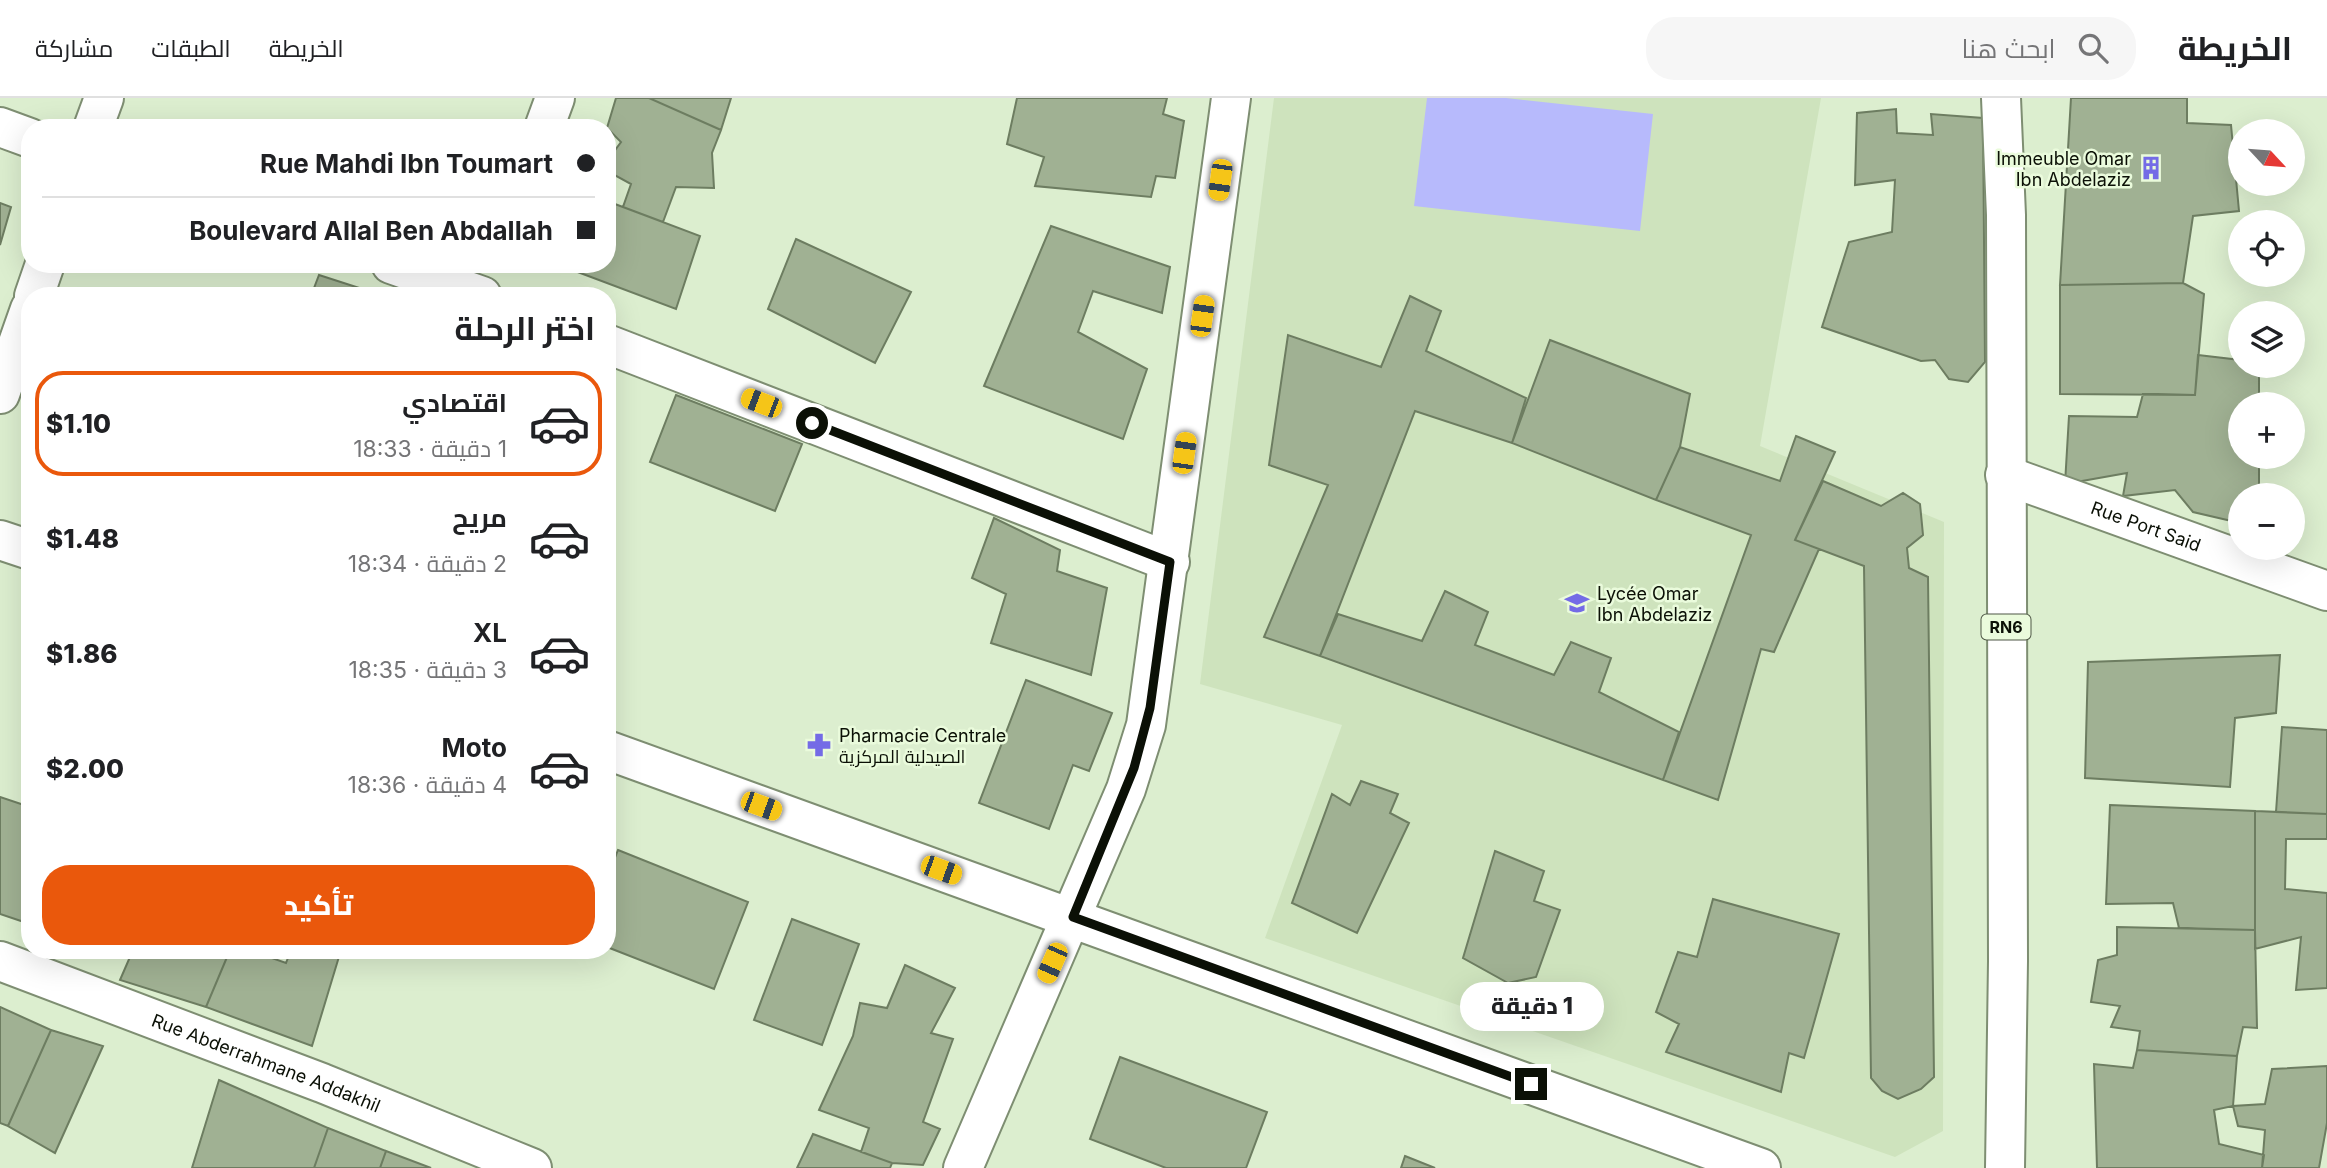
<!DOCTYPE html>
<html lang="ar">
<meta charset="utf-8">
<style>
:root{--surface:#fff;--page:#f6f6f6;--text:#202124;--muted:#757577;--line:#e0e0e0;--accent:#ea580c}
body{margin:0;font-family:Inter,Cairo,sans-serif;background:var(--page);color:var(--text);direction:rtl;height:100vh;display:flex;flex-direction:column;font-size:26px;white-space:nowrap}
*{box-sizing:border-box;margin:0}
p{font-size:23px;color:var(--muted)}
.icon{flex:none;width:38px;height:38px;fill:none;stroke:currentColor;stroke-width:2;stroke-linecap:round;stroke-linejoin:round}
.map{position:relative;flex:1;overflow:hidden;direction:ltr}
.details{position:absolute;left:21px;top:189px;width:595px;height:672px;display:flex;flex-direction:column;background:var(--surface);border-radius:28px;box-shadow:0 7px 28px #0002;direction:rtl}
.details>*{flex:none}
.hud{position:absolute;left:21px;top:21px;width:595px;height:154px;border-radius:28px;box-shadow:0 7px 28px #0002;direction:rtl;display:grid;align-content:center;height:154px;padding:0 21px;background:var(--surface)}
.needle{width:46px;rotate:116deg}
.controls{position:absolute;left:2228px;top:21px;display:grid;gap:14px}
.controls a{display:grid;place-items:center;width:77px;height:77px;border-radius:50%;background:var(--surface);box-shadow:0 7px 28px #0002;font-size:35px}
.end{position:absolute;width:32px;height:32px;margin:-16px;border:9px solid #0b1006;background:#fff;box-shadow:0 0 0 4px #fff}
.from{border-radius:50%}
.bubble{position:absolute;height:49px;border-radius:24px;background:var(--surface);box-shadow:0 7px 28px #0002;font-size:23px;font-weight:800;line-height:49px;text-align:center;direction:rtl}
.car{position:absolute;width:21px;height:42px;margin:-21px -10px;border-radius:9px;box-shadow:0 0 5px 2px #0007;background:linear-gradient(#f5c518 24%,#345 0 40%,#f5c518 0 76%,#345 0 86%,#f5c518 0)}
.hud b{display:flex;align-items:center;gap:24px;height:66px;font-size:26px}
.hud b+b{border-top:2px solid var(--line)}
.hud i{width:18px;height:18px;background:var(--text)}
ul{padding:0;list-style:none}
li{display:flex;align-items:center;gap:21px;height:105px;margin:0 14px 10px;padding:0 7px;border:4px solid transparent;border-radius:28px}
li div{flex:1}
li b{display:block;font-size:26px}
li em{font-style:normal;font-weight:800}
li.selected{border-color:var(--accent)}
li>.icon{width:63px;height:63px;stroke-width:1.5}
h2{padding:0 21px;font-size:32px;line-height:84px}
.primary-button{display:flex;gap:14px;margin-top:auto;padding:14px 21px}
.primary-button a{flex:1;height:80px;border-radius:28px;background:var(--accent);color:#fff;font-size:28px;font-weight:800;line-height:80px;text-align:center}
header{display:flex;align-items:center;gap:42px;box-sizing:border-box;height:98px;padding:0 35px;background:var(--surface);border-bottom:2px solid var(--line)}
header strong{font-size:33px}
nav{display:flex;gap:38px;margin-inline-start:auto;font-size:24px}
.search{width:490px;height:63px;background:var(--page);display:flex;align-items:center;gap:18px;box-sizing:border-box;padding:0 24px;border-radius:28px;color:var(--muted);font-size:26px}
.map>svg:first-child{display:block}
</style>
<header>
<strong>الخريطة</strong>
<div class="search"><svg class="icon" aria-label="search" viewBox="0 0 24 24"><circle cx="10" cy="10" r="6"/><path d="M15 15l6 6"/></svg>ابحث هنا</div>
<nav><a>الخريطة</a><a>الطبقات</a><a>مشاركة</a></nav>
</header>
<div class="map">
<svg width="2327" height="1070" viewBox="0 0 2327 1070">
<rect width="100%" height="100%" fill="#dceecf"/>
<path fill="#cee3bd" d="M 1274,0 L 1821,0 L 1760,348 L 1944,424 L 1943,1033 L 1895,1059 L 1265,840 L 1342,627 L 1200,586 Z"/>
<path fill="#b7bafc" d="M 1427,0 L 1506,0 L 1653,16 L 1640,133 L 1414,108 Z"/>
<path fill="#a0b193" stroke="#6d7d61" stroke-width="2" d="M 616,0 L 649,0 L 721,32 L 712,55 L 714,90 L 676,89 L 663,124 L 623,109 L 631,86 L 607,73 L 607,63 L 621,44 L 607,30 Z
M 649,0 L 731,0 L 721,32 Z
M 1017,0 L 1167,0 L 1163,16 L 1184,23 L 1175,80 L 1156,78 L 1151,99 L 1035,88 L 1044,59 L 1007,46 Z
M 2071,0 L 2187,0 L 2187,25 L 2231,27 L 2239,113 L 2193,118 L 2183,185 L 2060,187 Z
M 1896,11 L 1897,35 L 1933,37 L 1931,16 L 1983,20 L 1985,264 L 1968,284 L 1949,281 L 1935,262 L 1921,263 L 1822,229 L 1849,144 L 1892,134 L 1895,82 L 1855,87 L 1857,15 Z
M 607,103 L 700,138 L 676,211 L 559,167 L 607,166 Z
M 0,105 L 11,109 L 0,147 Z
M 1051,128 L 1170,169 L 1162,215 L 1093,193 L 1078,234 L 1147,271 L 1123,341 L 984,288 Z
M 796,141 L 911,194 L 875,265 L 768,211 Z
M 319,177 L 384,198 L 311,198 Z
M 2183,185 L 2204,196 L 2195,297 L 2060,296 L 2060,187 Z
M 1410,198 L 1441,213 L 1426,253 L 1526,300 L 1512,345 L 1415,313 L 1320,558 L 1264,539 L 1328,387 L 1269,367 L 1288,237 L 1381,269 Z
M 1550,242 L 1690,296 L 1680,349 L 1656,402 L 1512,345 Z
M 2198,257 L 2240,262 L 2240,268 L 2259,268 L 2259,306 L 2240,306 L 2240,359 L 2259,359 L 2259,397 L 2240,397 L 2240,425 L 2193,414 L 2175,392 L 2123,398 L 2127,375 L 2065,386 L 2069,318 L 2137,319 L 2143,296 L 2195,297 Z
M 676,297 L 802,346 L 775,413 L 650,364 Z
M 1796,338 L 1835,354 L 1795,442 L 1819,451 L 1774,554 L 1761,551 L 1718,702 L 1663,682 L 1751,437 L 1656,402 L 1680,349 L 1780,383 Z
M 1823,383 L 1881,408 L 1903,395 L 1920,406 L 1923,437 L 1907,450 L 1909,470 L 1928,479 L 1934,979 L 1921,991 L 1898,1001 L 1882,993 L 1871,980 L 1864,468 L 1795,442 Z
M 994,420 L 1060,452 L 1057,473 L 1107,490 L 1091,577 L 991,545 L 1006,496 L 972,480 Z
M 1445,493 L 1488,514 L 1475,547 L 1554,577 L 1571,544 L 1611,560 L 1599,594 L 1679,634 L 1663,682 L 1320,558 L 1338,516 L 1422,543 Z
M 2280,557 L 2276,615 L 2235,620 L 2230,689 L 2085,680 L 2088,564 Z
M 1026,582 L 1112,615 L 1089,673 L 1073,667 L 1049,731 L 979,705 Z
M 2282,629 L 2327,632 L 2327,716 L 2276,714 Z
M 1361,683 L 1398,696 L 1390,715 L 1409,725 L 1357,835 L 1292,805 L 1332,696 L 1350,707 Z
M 0,699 L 30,709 L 30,826 L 0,816 Z
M 2110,707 L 2255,713 L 2255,832 L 2179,830 L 2173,805 L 2106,806 Z
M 2255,713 L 2327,716 L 2327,741 L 2286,741 L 2285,791 L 2327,795 L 2327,890 L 2296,892 L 2301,839 L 2255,851 Z
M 618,752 L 748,804 L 714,891 L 607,849 L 607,780 Z
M 1495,753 L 1544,773 L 1534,803 L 1560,812 L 1536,879 L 1508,885 L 1463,860 Z
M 1713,801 L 1839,836 L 1804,960 L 1789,955 L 1781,994 L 1666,954 L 1679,926 L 1656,914 L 1678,854 L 1697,859 Z
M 792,821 L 859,846 L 822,947 L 754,922 Z
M 2117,829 L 2255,832 L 2257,930 L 2243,929 L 2237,958 L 2137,952 L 2140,933 L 2111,929 L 2120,908 L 2091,904 L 2098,862 L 2117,857 Z
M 133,852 L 230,852 L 206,909 L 120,882 Z
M 230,852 L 249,852 L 286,865 L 291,852 L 341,852 L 312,948 L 206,909 Z
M 905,867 L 955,890 L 931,935 L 953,941 L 923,1024 L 940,1031 L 923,1067 L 892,1065 L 861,1054 L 869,1030 L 819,1012 L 853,938 L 860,905 L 887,910 Z
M 0,909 L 51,932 L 8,1028 L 0,1025 Z
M 51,932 L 103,948 L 55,1055 L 8,1028 Z
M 2137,952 L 2237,958 L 2233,1008 L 2214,1012 L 2219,1046 L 2264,1057 L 2262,1070 L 2097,1070 L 2094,966 L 2133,970 Z
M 1120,959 L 1267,1014 L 1246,1070 L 1166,1070 L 1090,1041 Z
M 2327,968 L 2327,1025 L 2319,1070 L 2262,1070 L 2265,1032 L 2238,1028 L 2233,1008 L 2265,1006 L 2272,971 Z
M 219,982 L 328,1030 L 314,1070 L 192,1070 Z
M 328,1030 L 386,1053 L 380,1070 L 314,1070 Z
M 813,1036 L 892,1065 L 890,1070 L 797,1070 Z
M 386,1053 L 431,1070 L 380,1070 Z
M 1405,1058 L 1435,1070 L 1401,1070 Z"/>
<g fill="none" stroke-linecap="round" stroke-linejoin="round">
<g stroke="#7e8e72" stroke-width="42">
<g id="street">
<path d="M 0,29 L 30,40"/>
<path d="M 93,30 L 104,0"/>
<path d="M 544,30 L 555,0"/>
<path d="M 391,166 L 482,198"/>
<path d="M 34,198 L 45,166"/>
<path d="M 607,246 L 1170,464"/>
<path d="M 0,296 L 30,211"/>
<path id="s1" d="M 2005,377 L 2327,493"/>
<path id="s2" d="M 0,863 L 322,985 L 532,1070"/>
<path d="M 963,1070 L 1126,691 L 1146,627 L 1231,0"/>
</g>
</g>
<g stroke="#7e8e72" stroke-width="42">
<path id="secondary" d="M 0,442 L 30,452
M 607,652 L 1761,1070"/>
</g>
<g stroke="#7e8e72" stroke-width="42">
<path id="primary" d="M 2001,0 L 2006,117 L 2008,863 L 2005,1070"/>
</g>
<use href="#street" stroke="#fff" stroke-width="38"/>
<use href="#secondary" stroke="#fff" stroke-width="38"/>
<use href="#primary" stroke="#fff" stroke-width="38"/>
</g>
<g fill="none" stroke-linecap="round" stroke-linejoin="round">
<path stroke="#0b1006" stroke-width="9" d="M 812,325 L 1170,464 L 1150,610 L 1134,670 L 1073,819 L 1531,986"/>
</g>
<defs>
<g id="building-bare" transform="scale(1.89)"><path d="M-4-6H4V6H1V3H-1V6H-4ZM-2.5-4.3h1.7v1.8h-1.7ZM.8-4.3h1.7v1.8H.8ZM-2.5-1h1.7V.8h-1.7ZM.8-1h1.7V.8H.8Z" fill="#746be6" stroke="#eafbdc" stroke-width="2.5" paint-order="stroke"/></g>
<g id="school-bare" transform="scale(1.89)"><path d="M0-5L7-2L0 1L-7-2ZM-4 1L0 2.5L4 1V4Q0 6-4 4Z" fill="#746be6" stroke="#eafbdc" stroke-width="2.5" paint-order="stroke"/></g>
<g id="pharmacy-bare" transform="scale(1.89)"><path d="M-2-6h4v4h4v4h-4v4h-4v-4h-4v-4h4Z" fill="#746be6" stroke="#eafbdc" stroke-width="2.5" paint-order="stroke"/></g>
</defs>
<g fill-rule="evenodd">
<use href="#building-bare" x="2151" y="70"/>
<use href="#school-bare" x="1577" y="505"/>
<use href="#pharmacy-bare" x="819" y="647"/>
</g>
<g text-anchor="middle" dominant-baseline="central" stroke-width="5" stroke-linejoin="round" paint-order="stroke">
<rect fill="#eafbdc" stroke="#4e5646" stroke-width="2" x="1981.5" y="516.5" width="49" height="25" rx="5"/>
<g font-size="16" font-weight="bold" fill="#0b1006">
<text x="2006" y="529">RN6</text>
</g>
<g font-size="18" fill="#0b1006" stroke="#eafbdc" text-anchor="start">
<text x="2131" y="60" text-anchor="end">Immeuble Omar<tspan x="2131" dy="21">Ibn Abdelaziz</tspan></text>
<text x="1597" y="495">Lycée Omar<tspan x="1597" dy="21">Ibn Abdelaziz</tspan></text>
<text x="839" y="637">Pharmacie Centrale<tspan x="839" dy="21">الصيدلية المركزية</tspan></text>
</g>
<g font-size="18" fill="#0b1006" stroke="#eafbdc">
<text stroke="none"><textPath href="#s1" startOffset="150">Rue Port Said</textPath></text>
<text stroke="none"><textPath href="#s2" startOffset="285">Rue Abderrahmane Addakhil</textPath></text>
</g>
</g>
</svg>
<div class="controls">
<a><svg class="needle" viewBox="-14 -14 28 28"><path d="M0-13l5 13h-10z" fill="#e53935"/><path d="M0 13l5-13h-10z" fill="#757577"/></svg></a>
<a><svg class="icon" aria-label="locate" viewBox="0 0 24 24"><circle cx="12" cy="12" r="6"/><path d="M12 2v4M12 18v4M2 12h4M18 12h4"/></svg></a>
<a><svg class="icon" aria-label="layers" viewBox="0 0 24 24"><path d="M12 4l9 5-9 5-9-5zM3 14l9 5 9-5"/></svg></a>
<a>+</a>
<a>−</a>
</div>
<i class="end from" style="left:812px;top:325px"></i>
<i class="end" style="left:1531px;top:986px"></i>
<div class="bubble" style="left:1460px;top:884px;width:144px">1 دقيقة</div>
<i class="car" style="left:1220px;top:82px;rotate:188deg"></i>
<i class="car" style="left:1202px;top:218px;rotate:8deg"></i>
<i class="car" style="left:761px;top:305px;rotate:291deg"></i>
<i class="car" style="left:1184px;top:355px;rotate:8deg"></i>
<i class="car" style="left:761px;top:708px;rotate:110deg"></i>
<i class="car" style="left:941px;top:772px;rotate:110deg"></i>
<i class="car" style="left:1052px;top:865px;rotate:204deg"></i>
<div class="hud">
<b><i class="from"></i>Rue Mahdi Ibn Toumart</b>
<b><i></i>Boulevard Allal Ben Abdallah</b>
</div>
<section class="details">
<h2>اختر الرحلة</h2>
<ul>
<li class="selected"><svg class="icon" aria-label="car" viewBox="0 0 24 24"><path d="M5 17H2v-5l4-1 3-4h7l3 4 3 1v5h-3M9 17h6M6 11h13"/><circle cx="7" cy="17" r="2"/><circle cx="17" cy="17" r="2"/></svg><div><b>اقتصادي</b><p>1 دقيقة · 18:33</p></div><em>$1.10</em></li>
<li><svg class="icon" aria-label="car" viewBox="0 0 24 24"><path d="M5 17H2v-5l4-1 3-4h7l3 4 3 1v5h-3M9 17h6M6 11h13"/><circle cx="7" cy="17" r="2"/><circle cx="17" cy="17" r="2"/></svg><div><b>مريح</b><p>2 دقيقة · 18:34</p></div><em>$1.48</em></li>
<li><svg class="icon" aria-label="car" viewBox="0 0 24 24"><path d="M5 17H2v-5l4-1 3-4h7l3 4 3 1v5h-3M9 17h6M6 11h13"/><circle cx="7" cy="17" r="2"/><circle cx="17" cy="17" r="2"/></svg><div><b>XL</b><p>3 دقيقة · 18:35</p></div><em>$1.86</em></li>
<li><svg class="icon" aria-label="car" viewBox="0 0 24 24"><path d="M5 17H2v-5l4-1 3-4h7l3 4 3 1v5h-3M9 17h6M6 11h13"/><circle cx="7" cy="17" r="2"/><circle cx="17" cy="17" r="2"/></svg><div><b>Moto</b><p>4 دقيقة · 18:36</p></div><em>$2.00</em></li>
</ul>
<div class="primary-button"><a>تأكيد</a></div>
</section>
</div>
